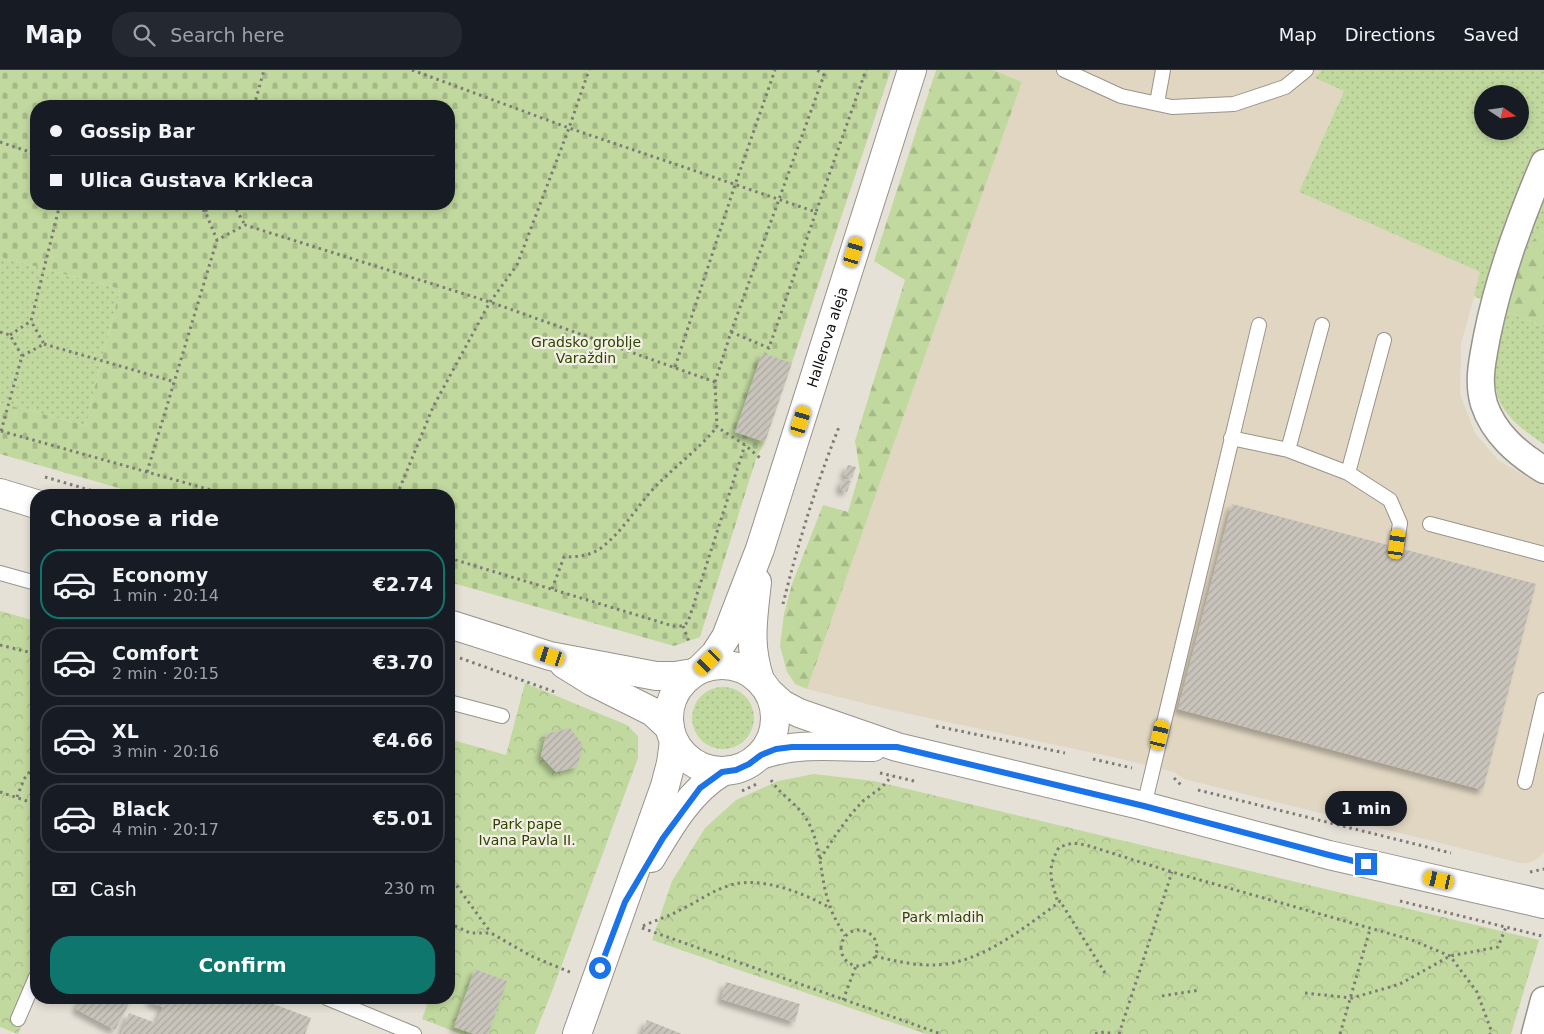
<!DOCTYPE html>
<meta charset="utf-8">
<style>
:root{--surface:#171b24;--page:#242831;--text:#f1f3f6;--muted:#9ea1a6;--line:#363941;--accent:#0f766e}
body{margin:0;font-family:"DejaVu Sans",sans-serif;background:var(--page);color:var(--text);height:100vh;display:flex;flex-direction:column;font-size:19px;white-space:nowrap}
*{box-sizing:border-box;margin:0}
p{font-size:16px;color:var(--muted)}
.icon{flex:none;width:28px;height:28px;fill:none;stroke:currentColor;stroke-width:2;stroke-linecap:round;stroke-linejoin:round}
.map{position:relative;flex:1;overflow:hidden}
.drawer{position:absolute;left:30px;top:419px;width:425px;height:515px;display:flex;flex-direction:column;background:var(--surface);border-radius:20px;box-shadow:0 2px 8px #0003}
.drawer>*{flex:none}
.hud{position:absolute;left:30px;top:30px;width:425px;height:110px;border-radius:20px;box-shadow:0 2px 8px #0003;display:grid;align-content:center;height:110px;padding:0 20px;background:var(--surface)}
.needle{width:32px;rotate:103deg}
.fabs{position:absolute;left:1474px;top:15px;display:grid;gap:10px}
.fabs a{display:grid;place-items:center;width:55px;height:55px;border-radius:50%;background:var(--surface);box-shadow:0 2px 8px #0003;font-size:25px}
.end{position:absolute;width:22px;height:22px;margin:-11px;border:6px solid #1a73e8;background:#fff;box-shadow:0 0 0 2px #fff}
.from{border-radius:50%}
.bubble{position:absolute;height:35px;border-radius:18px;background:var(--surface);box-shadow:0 2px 8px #0003;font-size:16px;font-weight:700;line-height:35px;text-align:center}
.car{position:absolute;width:15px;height:30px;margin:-15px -8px;border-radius:6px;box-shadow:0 0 4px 1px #0007;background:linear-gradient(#f5c518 24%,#345 0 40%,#f5c518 0 76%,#345 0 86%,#f5c518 0)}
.hud b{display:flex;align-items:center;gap:18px;height:48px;font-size:19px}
.hud b+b{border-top:1px solid var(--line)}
.hud i{width:12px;height:12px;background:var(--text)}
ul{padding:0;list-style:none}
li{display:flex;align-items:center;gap:15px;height:70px;margin:0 10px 8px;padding:0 10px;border:2px solid var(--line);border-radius:20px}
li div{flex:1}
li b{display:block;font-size:19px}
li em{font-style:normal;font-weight:700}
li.active{border-color:var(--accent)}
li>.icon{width:45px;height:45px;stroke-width:1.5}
h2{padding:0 20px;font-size:22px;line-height:60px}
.pay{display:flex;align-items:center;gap:12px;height:55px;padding:0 20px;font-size:19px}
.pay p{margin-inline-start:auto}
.action{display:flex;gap:10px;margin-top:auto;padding:10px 20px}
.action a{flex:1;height:58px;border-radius:20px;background:var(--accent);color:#fff;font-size:20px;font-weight:700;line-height:58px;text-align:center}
header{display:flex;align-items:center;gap:30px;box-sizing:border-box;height:70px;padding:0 25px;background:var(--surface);border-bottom:1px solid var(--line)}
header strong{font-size:24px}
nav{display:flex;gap:28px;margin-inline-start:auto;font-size:18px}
.search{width:350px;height:45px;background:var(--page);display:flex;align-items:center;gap:12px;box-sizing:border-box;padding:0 18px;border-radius:20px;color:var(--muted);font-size:19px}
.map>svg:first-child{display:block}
</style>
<header>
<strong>Map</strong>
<div class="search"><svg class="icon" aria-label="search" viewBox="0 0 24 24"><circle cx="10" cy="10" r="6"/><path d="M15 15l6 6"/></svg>Search here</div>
<nav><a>Map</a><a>Directions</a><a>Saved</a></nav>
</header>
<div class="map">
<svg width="1544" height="964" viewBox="0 0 1544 964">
<defs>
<pattern id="grass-dots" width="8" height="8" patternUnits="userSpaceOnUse" patternTransform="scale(1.25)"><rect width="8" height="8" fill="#c1d99f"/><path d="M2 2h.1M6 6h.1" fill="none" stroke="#a5b988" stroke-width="1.8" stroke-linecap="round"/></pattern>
<pattern id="forest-firs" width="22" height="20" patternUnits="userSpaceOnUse" patternTransform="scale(1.25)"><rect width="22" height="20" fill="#c1d99f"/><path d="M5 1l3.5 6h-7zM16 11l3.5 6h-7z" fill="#a5b988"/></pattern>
<pattern id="cemetery-stones" width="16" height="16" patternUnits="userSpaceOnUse" patternTransform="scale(1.25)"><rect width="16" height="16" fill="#c1d99f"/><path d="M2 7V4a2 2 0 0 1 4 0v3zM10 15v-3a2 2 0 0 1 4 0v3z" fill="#a5b988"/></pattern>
<pattern id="park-crowns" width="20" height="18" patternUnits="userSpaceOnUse" patternTransform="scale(1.25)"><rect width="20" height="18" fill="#c1d99f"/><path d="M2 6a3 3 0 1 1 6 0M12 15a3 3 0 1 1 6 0" fill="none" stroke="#a5b988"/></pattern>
<pattern id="building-hatch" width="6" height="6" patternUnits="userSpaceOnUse" patternTransform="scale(1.25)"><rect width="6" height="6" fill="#c9c4bb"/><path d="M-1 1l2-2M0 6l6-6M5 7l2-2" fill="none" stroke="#aba79f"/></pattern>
<filter id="shadow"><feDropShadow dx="-4.5" dy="4.5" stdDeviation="2.5" flood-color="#0004"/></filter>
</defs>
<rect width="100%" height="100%" fill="#e6e1d7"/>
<path fill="#e1d6c2" d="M 993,0 L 1353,0 L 1299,122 L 1481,202 L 1461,274 L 1460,324 L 1475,363 L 1498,390 L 1544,417 L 1544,782 L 1539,788 L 1529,793 L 1520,793 L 1184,709 L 1174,702 L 1113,687 L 891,640 L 807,619 L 1022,12 Z"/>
<path fill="url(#grass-dots)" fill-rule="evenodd" d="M 1322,0 L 1544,0 L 1544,159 L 1533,170 L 1507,242 L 1544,257 L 1544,374 C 1480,334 1491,307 1507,242 L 1474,226 L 1480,202 L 1299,122 L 1344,21 L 1315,8 ZM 1482,24 L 1520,24 L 1520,61 L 1482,61 Z
M 0,187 L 120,219 L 85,355 L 0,333 Z
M692 648a31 31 0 1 1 62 0a31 31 0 1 1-62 0Z"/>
<path fill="url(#forest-firs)" d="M 936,0 L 993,0 L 1022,12 L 807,619 L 795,614 L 787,602 L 780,576 L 784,544 L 792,514 L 823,435 L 848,442 L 860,401 L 855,371 L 905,210 L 874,191 Z
M 1544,159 L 1544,257 L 1507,242 L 1513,205 L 1533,170 Z"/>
<path fill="url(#cemetery-stones)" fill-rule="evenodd" d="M 0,0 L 891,0 L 765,372 L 757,386 L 700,567 L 674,576 L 449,512 L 449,425 L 143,425 L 0,384 L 0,333 L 85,355 L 120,219 L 0,187 ZM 36,36 L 449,36 L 449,134 L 36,134 Z"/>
<path fill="url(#park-crowns)" d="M 0,541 L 36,551 L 36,925 L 18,964 L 0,957 Z
M 525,613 L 627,655 L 638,666 L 638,688 L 554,916 L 535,964 L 461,964 L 422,949 L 427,935 L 409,928 L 449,928 L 449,669 L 506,685 Z
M 814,704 L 874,711 L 1539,870 L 1511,964 L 926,964 L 652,870 L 672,811 L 705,758 L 736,730 L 778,711 Z"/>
<path fill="url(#building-hatch)" filter="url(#shadow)" d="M 762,283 L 792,293 L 765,372 L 735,362 Z
M 848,395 L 856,397 L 852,408 L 844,405 Z
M 843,409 L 851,411 L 847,422 L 840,419 Z
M 1232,434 L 1536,514 L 1483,720 L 1178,639 Z
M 570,658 L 583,675 L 577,697 L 556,702 L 541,686 L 546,664 Z
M 475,899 L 507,911 L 488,964 L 474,964 L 454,957 Z
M 726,912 L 800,934 L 795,952 L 721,929 Z
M 82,928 L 132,928 L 115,960 L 76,939 Z
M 152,928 L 257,928 L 311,948 L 305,964 L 121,964 L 129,943 L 156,953 L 163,937 L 150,932 Z
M 647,950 L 682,964 L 642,964 Z"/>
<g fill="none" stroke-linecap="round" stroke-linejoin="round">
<g stroke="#98938b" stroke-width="16">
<path id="lane" d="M 1064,0 L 1121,26 L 1172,37 L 1234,34 L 1285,17 L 1306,0
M 1157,33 L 1163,0
M 1231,368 L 1288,380 L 1348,403 L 1390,430 L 1400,453 L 1397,474
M 1288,380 L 1322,255
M 1348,403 L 1384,270
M 1430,454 L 1544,484
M 0,503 L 36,513
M 449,632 L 502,646
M 1525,712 L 1544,630
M 1144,736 L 1259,255
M 327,928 L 414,964
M 18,949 L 36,907"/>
</g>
<g stroke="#98938b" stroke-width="29">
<path id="street" d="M 1544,93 C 1520,149 1499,206 1487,266 C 1483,288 1477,311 1484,334 C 1494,364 1518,384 1544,400
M 1535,964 L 1544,930"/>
</g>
<g stroke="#98938b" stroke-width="30">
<g id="secondary">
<path d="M 0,423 L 36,434"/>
<path d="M 757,512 C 753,550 748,574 760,610"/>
<path d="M 449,554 L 550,586 L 656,606 L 675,606 L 693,603"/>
<path d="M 564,594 L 593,612 L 653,642 L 670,658"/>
<circle cx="722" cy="648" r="53"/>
<path id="s1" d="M 700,599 L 715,584 L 726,567 L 760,479 L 912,0"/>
<path d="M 770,623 L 782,634 L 799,643 L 897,677 L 1144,736 L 1329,785 L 1544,834"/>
<path d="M 761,685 C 796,672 835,677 873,677"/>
<path d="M 651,788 C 670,756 690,721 722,702"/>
<path d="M 577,964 L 665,716 L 671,693 L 674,671"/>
</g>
</g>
<path stroke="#7e7b74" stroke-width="3" stroke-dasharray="2.5 4" stroke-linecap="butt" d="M 412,0 L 569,58 L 816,142 L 866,0
M 254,36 L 264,0
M 0,72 L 36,84
M 184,134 L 205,141 L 217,170 L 245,155 L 490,232 L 715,312 L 717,357 L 745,375 L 760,388
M 233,134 L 245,155
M 205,141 L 219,134
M 0,262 L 10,265 L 22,286
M 731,262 L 769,278 L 816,142
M 10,265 L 31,251
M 44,274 L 175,312
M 675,297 L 735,115 L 775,0
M 715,312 L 731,262 L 824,5 L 817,0
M 1,361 L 22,286 L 44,274 L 31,251 L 60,134
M 1,361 L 229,425
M 147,402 L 217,170
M 45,407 L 107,425
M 397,425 L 433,337 L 490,232 L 517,195 L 569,58 L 589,0
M 449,488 L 673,556 L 683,556 L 688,552 L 745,375
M 552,519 L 564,487 C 577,487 590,486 601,478 C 622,462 636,438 654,418 C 674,397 698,380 717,357
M 783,534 C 798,473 816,415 839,357
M 683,556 L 689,572
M 0,575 L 36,584
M 460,588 L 555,622
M 936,656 L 1065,683
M 1093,689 L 1132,698
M 880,703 L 918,712
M 1174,708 L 1182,716
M 771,710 C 780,725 798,734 807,750 C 823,777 819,810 831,839 C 834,848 840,857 845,866
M 1198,720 L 1451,783
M 742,721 L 759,713
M 0,722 L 36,734
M 17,727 L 24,709 L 36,694
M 820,789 L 837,763 L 852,743 L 863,731 L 882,717 L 892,706
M 1530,802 L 1544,799
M 449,805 L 491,863
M 1400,831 L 1542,866
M 449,853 L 470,863 L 491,863 L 531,886 L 572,903
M 643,856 C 656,850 670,846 682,839 C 699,831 713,820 731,815 C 761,806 804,823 830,838
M 642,858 L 941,964
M841 878a18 18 0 1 1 36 0a18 18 0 1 1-36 0Z
M 875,886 C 894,891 917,896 936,895 C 981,893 1024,858 1058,833
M 1105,903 L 1060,831 L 1058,833 C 1051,808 1046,801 1059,777 L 1073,773 L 1086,775 L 1172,802 L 1412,870 L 1450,886 L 1477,922 L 1491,960 L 1490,964
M 1305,923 L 1352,928 L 1400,914 L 1450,886 L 1498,877 L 1506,857
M 1162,926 L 1200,920
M 843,930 L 856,896
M 1095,964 L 1104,962 L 1114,964
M 1119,964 L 1172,802
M 1340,964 L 1370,859"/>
<use href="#lane" stroke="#fff" stroke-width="14"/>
<use href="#street" stroke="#fff" stroke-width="26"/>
<use href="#secondary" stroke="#fff" stroke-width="28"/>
</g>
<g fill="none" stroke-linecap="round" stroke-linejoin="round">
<path stroke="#1a73e8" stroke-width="6" d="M 600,898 L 625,832 L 663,768 L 700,718 L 722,702 L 736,700 L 749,694 L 761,685 L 776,679 L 792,677 L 897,677 L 1144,736 L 1329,785 L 1366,794"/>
</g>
<g text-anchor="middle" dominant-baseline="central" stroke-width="4.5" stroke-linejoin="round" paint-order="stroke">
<g font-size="14" fill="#0f0d0a" stroke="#f3eee4">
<text stroke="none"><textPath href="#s1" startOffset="358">Hallerova aleja</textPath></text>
</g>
<g font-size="14" fill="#2f4400" stroke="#f3eee4">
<text x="586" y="272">Gradsko groblje<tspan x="586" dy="16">Varaždin</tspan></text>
<text x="527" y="754">Park pape<tspan x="527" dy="16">Ivana Pavla II.</tspan></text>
<text x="943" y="847">Park mladih</text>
</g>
</g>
</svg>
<div class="fabs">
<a><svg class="needle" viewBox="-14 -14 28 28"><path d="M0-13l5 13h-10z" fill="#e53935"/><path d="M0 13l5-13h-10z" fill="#9ea1a6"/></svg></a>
</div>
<i class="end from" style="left:600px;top:898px"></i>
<i class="end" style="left:1366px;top:794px"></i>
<div class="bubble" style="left:1325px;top:721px;width:82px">1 min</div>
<i class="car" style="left:854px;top:182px;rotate:17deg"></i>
<i class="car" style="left:801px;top:351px;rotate:17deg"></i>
<i class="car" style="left:1397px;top:474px;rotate:8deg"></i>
<i class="car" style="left:550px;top:586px;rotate:288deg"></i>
<i class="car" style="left:708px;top:592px;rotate:225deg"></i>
<i class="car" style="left:1160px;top:665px;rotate:13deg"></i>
<i class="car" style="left:1439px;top:810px;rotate:283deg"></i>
<div class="hud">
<b><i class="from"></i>Gossip Bar</b>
<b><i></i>Ulica Gustava Krkleca</b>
</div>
<section class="drawer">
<h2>Choose a ride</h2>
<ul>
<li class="active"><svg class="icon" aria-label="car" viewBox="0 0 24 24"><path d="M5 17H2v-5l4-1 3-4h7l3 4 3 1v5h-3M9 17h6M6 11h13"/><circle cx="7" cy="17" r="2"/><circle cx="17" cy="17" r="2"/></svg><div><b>Economy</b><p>1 min · 20:14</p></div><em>€2.74</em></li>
<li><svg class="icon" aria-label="car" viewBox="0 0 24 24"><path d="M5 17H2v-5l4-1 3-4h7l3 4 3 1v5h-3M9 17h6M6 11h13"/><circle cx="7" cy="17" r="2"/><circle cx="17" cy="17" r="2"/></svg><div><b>Comfort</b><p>2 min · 20:15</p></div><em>€3.70</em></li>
<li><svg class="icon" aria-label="car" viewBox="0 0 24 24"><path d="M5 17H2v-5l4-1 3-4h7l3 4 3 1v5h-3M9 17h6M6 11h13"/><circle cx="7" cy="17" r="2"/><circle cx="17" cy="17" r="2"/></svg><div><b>XL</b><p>3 min · 20:16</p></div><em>€4.66</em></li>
<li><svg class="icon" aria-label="car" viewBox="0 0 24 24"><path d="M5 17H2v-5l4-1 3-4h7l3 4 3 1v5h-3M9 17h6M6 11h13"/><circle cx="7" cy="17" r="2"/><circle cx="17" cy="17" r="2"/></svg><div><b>Black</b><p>4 min · 20:17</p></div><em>€5.01</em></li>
</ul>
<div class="pay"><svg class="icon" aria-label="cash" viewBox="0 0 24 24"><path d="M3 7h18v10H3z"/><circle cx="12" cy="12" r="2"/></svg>Cash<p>230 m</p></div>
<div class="action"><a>Confirm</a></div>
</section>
</div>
